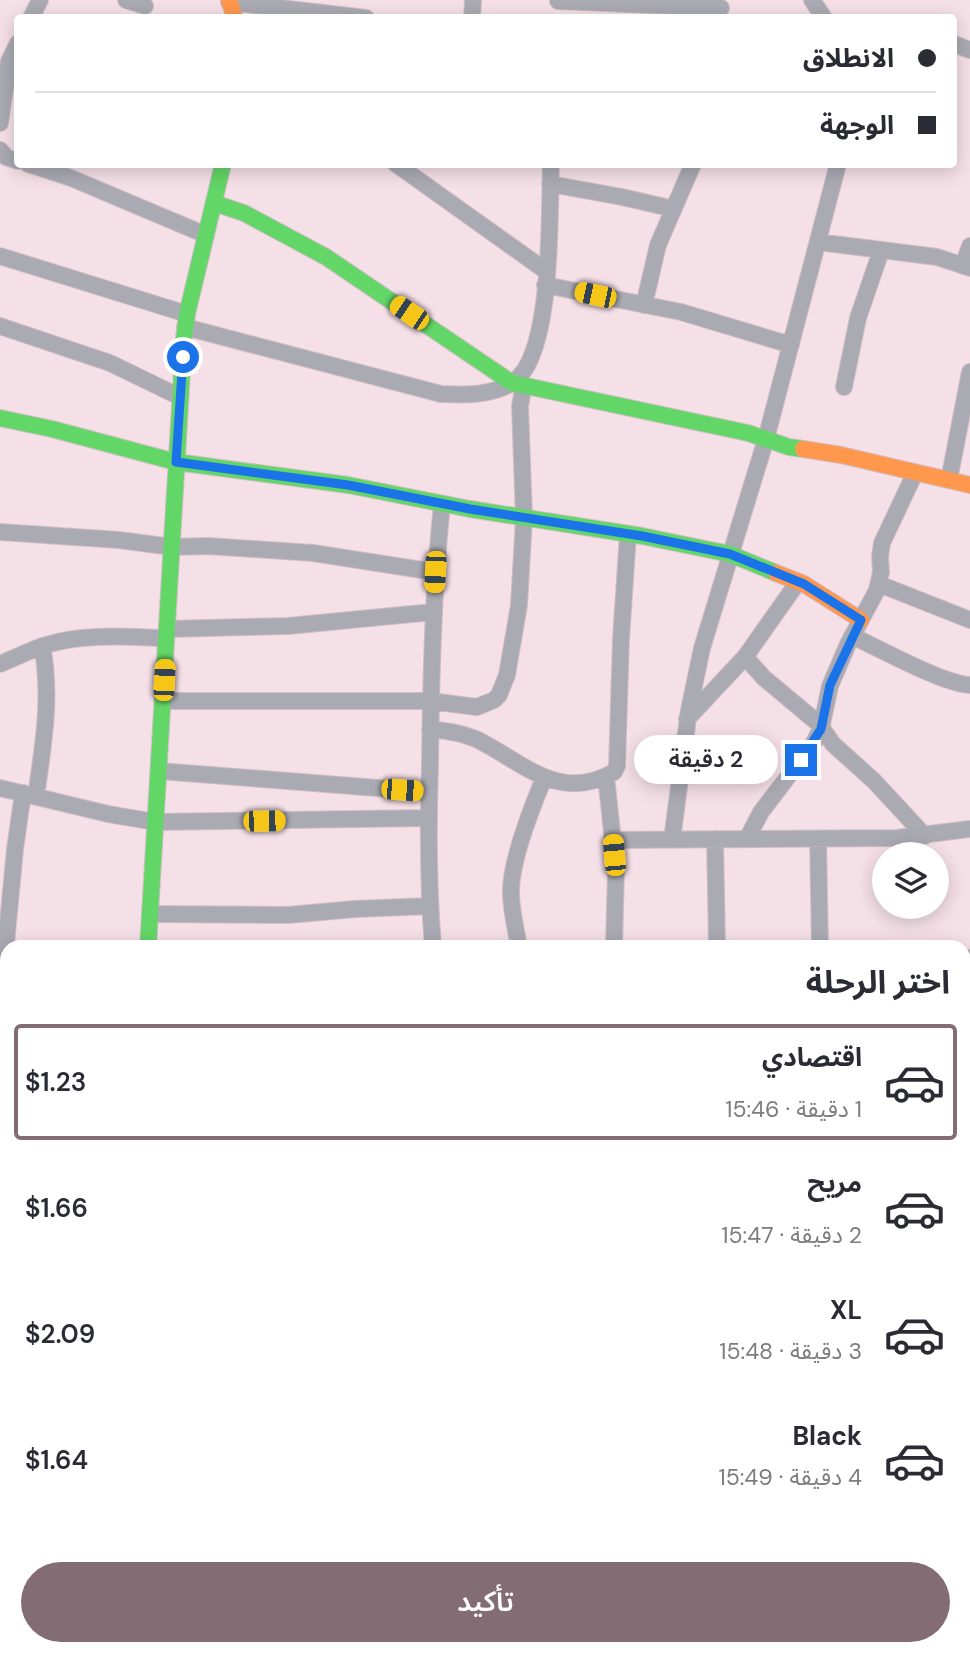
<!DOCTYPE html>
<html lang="ar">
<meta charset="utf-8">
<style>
:root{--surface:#fff;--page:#f7f7f7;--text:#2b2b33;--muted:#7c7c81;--line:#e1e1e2;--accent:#836c74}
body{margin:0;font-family:"DM Sans","Noto Sans Arabic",sans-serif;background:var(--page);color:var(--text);direction:rtl;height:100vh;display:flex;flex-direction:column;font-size:26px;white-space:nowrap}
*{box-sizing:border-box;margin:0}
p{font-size:23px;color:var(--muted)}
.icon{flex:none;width:38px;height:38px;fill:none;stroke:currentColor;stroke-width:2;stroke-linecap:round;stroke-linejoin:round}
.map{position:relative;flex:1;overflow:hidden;direction:ltr}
.drawer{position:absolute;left:0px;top:940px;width:971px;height:716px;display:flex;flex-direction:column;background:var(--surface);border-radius:21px 21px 0 0;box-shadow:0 4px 18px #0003;direction:rtl}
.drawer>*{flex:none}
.guide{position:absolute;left:14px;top:14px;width:943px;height:154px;border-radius:7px;box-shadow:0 4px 18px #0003;direction:rtl;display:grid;align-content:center;height:154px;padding:0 21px;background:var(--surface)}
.buttons{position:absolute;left:872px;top:842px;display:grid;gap:14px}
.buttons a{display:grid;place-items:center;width:77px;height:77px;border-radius:50%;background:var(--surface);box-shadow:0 4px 18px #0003;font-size:35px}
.end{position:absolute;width:32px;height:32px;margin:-16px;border:9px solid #1a73e8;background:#fff;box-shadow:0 0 0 4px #fff}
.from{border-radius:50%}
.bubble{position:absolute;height:49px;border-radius:24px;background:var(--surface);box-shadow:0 4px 18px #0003;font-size:23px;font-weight:600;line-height:49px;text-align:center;direction:rtl}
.car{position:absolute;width:21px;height:42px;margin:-21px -10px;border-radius:9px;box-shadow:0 0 5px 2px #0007;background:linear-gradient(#f5c518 24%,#345 0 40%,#f5c518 0 76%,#345 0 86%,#f5c518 0)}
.guide b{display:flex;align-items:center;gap:24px;height:66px;font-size:26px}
.guide b+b{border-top:2px solid var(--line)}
.guide i{width:18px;height:18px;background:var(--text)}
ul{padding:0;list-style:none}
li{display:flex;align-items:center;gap:21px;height:116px;margin:0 14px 10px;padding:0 7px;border:4px solid transparent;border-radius:7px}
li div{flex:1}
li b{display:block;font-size:26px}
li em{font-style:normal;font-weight:600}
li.selected{border-color:var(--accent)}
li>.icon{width:63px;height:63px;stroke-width:1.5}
h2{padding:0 21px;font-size:32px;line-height:84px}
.button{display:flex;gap:14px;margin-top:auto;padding:14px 21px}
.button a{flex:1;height:80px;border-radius:42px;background:var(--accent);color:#fff;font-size:28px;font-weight:600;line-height:80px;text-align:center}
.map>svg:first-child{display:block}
</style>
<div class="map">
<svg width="970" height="1654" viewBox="0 0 970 1654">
<rect width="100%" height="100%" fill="#f6e0e8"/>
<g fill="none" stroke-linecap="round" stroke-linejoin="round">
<g stroke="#d1bec5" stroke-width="18">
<path id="street" d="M 126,0 L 145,6
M 812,0 L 824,18
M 558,1 L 721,8
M 229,2 L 366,18
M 31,18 L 40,0
M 472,18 L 473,0
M 954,44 L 970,50
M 0,123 L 9,61 L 18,43
M 0,150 L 6,157 L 18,161
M 28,164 L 71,178 L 206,235
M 396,164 L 546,271
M 550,184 L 622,197 L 674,209
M 818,242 L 937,257 L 970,268
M 0,256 L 187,314
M 963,265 L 970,246
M 545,285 L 681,312 L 791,345
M 644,305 L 658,245 L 693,164
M 0,326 L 110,363 L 180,397
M 185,327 L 441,394 C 465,395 492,396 513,382 C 554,356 549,211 551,164
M 844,387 L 858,318 L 881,251
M 949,480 L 970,372
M 0,532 L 119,540 L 172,547 L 208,546 L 313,553 L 435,572
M 879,584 L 970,620
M 167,629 L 288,626 L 433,612
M 852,636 C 879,648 943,684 970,685
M 745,657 L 764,678 L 819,724 L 833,744 L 874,781 L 925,836
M 0,664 C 15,658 30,650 46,645 C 84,633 127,637 166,638
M 163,701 L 430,701 L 477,707 L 494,700 L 499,695 L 507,675 L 519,605 L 524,518 L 520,406 L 524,385
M 687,719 L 745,657 L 798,582
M 430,729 C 446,731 463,733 478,740 C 524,763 559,803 614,772 L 617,766 L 621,639 L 628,534
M 159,771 L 429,792
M 606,776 L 616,870 L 614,947
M 0,788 L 108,814 L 155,822 L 428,818
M 36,796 C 43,747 52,696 42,646
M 715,839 L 717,947
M 747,839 L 761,812 L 813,744 L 821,729 L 830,686 L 848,644 L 877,590 L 881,572 L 880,557 L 882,543 L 915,473
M 818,839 L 820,947
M 613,840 L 897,838 L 970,829
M 672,840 L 689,710 L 702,648 L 766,439 L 838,164
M 150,914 L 288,915 L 355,909 L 430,906
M 433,947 C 428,886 428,826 430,765 C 431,678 433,591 442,504
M 519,947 C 516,929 511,911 511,893 C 510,862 532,807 544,778
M 964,958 L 970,958
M 0,1007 L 15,849 L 23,793
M 964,1099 L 970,1102
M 0,1141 L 7,1142
M 0,1230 L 7,1231
M 0,1333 L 7,1334
M 965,1390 L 965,1255
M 0,1497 L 7,1497
M 964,1550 L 970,1550
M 0,1608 L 7,1608
M 218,1648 L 218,1654
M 389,1654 L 389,1648
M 500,1654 L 500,1648
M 639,1654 L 639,1648
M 747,1654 L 747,1648
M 851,1654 L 851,1648
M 954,1654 L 954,1648"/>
</g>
<g stroke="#d1bec5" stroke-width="18">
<path id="fast" d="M 214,203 L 244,213 L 326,257 L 512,383 L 748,433 L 789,447 L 803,449
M 0,418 L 52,429 L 176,462 L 348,485 L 470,509 L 642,536 L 730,554 L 776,573
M 148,947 L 184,338 L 187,314 L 223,164"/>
</g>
<g stroke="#d1bec5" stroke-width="18">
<path id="slow" d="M 229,0 L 235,18
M 803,449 L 841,455 L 970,485
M 776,573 L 804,584 L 861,620
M 129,1648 L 129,1654"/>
</g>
<use href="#street" stroke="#aaaab3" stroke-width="16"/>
<use href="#fast" stroke="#63d668" stroke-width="16"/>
<use href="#slow" stroke="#ff974d" stroke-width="16"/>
</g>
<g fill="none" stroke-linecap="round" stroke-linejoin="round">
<path stroke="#1a73e8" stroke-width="9" d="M 183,357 L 176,462 L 348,485 L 470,509 L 642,536 L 730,554 L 804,584 L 861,620 L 830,685 L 821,729 L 801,760"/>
</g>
</svg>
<div class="buttons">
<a><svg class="icon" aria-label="layers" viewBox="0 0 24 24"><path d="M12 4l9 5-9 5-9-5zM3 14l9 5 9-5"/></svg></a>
</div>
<i class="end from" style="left:183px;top:357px"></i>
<i class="end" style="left:801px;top:760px"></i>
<div class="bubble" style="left:634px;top:735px;width:144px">2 دقيقة</div>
<i class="car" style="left:595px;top:295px;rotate:282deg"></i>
<i class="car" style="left:409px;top:313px;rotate:304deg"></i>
<i class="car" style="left:435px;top:572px;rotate:183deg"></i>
<i class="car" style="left:164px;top:680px;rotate:3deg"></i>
<i class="car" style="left:402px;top:790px;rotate:94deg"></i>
<i class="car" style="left:264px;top:821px;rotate:89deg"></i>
<i class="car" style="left:614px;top:855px;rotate:355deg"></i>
<div class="guide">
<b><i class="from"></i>الانطلاق</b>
<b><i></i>الوجهة</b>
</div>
<section class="drawer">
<h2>اختر الرحلة</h2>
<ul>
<li class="selected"><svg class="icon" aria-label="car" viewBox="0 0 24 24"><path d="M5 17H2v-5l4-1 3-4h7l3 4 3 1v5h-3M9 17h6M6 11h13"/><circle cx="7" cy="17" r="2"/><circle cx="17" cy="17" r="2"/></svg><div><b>اقتصادي</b><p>1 دقيقة · 15:46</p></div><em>$1.23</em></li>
<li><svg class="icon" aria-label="car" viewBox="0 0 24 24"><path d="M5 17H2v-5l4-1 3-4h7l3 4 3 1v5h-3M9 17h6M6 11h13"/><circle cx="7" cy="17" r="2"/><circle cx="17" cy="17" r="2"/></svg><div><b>مريح</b><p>2 دقيقة · 15:47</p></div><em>$1.66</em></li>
<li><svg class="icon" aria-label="car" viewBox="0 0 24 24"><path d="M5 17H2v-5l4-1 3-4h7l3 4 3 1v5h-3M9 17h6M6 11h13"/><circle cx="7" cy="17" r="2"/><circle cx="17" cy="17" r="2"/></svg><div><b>XL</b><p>3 دقيقة · 15:48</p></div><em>$2.09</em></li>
<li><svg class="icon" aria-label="car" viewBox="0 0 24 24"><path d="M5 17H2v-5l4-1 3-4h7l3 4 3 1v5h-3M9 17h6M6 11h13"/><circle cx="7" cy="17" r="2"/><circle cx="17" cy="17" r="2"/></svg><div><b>Black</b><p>4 دقيقة · 15:49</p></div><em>$1.64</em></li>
</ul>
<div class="button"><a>تأكيد</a></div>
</section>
</div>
